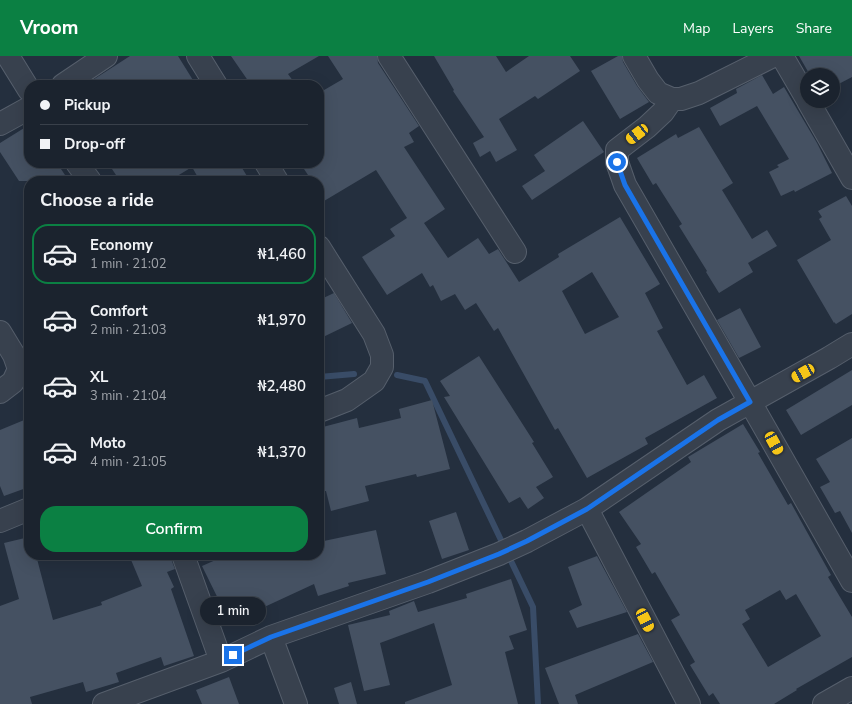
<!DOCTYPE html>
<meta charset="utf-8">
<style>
:root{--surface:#1b232e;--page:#242b36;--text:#f1f3f6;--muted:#a0a4aa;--line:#39404a;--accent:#0b8043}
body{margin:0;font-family:"Nunito Sans",sans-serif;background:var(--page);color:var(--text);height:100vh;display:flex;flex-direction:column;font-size:15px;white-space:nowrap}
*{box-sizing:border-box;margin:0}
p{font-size:13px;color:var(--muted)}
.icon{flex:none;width:22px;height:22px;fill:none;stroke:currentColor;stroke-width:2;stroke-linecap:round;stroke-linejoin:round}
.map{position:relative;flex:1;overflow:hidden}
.side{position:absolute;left:24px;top:120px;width:300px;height:384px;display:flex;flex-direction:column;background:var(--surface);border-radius:16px;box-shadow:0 4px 16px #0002,0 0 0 1px var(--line)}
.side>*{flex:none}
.top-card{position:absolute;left:24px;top:24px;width:300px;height:88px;border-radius:16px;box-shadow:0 4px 16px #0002,0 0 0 1px var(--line);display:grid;align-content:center;height:88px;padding:0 16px;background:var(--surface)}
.buttons{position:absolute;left:800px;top:12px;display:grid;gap:8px}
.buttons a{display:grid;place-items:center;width:40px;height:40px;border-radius:50%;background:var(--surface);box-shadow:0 4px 16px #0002,0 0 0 1px var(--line);font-size:20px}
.end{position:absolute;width:18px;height:18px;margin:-9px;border:5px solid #1a73e8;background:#fff;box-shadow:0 0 0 2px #fff}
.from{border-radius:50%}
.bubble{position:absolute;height:28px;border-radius:14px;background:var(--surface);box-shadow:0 4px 16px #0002,0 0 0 1px var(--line);font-size:13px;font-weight:600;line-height:28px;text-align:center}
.car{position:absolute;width:12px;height:24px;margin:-12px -6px;border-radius:5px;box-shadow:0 0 3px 1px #0007;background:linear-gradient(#f5c518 24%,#345 0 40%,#f5c518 0 76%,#345 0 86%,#f5c518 0)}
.top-card b{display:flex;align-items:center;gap:14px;height:38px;font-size:15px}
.top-card b+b{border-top:1px solid var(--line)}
.top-card i{width:10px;height:10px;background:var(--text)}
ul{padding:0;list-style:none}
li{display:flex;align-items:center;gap:12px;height:60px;margin:0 8px 6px;padding:0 8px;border:2px solid transparent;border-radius:16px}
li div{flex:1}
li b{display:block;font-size:15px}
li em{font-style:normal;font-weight:600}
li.on{border-color:var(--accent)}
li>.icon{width:36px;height:36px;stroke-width:1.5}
h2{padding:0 16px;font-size:18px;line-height:48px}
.button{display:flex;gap:8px;margin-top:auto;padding:8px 16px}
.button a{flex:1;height:46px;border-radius:16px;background:var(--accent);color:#fff;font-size:16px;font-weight:600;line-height:46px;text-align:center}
header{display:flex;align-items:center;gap:24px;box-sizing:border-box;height:56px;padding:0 20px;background:var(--accent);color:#fff}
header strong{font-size:19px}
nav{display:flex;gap:22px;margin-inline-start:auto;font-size:14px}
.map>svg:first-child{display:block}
</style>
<header>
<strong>Vroom</strong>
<nav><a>Map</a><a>Layers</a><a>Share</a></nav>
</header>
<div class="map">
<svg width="852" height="648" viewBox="0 0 852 648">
<rect width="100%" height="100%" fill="#242f3e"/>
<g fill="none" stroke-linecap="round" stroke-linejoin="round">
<path stroke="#394c67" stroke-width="6" d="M 397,319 L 425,325 L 533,551 L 538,648
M 319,321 L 354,318"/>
</g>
<path fill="#455162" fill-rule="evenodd" d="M 130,0 L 178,0 L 196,29 L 85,29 Z
M 231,0 L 319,0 L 288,18 L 296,29 L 251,29 Z
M 328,0 L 377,0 L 378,7 L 419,70 L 409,77 L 414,86 L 404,91 L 445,153 L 424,167 L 448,202 L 478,182 L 489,198 L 498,193 L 519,226 L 559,201 L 558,198 L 620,161 L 660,228 L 645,237 L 663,272 L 657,275 L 687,329 L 704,319 L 717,342 L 645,382 L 648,388 L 587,422 L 558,372 L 555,374 L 498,272 L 494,275 L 476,247 L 465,254 L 455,238 L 441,245 L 433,229 L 430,231 L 422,217 L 387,239 L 362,201 L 395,180 L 390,173 L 407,162 L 376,114 L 324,145 L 319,137 L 319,125 L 312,125 L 300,107 L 319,107 L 319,37 L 343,23 ZM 592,216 L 619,261 L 585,278 L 562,235 Z
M 434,0 L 496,0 L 506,16 L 529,0 L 570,0 L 580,15 L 538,43 L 535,40 L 499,63 L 517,94 L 496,106 L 490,95 L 480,101 L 473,87 L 484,81 L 453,35 L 454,34 Z
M 618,0 L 622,0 L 623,6 L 637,30 L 649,46 L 620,63 L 591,15 Z
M 799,0 L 852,0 L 852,21 L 833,31 L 833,19 L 810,19 Z
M 762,19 L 773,38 L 784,31 L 817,87 L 832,117 L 795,136 L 794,134 L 781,140 L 769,116 L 779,111 L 777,109 L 789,103 L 757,50 L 720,70 L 710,52 L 737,37 L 736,33 Z
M 583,65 L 604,96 L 532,144 L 522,130 L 545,115 L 534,99 Z
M 29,69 L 29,107 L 57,107 L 69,125 L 19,125 L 0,96 L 0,87 Z
M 699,71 L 733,127 L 722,134 L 752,183 L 767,174 L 777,190 L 748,207 L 753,216 L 719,237 L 706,216 L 707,215 L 679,170 L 682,168 L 656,127 L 653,129 L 637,102 L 676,78 L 678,82 Z
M 108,107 L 239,107 L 250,125 L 200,125 L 192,111 L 169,125 L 120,125 Z
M 846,140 L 852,150 L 852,258 L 836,268 L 834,266 L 834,267 L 797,204 L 831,184 L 819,163 L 822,161 L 818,155 Z
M 334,237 L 352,267 L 319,283 L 319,244 Z
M 740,252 L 761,291 L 739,302 L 717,264 Z
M 479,300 L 534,386 L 532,387 L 553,421 L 536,431 L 544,442 L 528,453 L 520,441 L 509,447 L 444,341 L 450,340 L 440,325 Z
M 852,314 L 852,349 L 801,379 L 786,354 Z
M 432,344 L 450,413 L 417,421 L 416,418 L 365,430 L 369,445 L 331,455 L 326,435 L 319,436 L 319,372 L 357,362 L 359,372 L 401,362 L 399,353 Z
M 29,362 L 29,431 L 4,440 L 0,430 L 0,374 Z
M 743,368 L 760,396 L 758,397 L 788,449 L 791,447 L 807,476 L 831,519 L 828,521 L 852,561 L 852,601 L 796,633 L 797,634 L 774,648 L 720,648 L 713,637 L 709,640 L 690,609 L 695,606 L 671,564 L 680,559 L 655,516 L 652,518 L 636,491 L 641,488 L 619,456 L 691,406 L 688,401 ZM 780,534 L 786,544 L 796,538 L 821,580 L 768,611 L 742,568 L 750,563 L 745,554 Z
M 852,382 L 852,477 L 840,455 L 835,457 L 820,431 L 830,426 L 816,403 Z
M 456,456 L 469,494 L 442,503 L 429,465 Z
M 376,474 L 386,518 L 348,527 L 349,530 L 318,540 L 314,528 L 260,553 L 261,554 L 231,569 L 202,510 L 227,499 L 319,499 L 319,486 Z
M 29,481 L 29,499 L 36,499 L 53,564 L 102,549 L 101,546 L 142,530 L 129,499 L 171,499 L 171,503 L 175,513 L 167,516 L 174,531 L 171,533 L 194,600 L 164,610 L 161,601 L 116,617 L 119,626 L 86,636 L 83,626 L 30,641 L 32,648 L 0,648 L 0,550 L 19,543 L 4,487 Z
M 597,500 L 627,556 L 577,572 L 569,555 L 582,549 L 568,511 Z
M 511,523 L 527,574 L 509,580 L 514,593 L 505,596 L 518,648 L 405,648 L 405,646 L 452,629 L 434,567 L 380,587 L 390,629 L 364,635 L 348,569 L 390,559 L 389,555 L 414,545 L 418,556 L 467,542 L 466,538 Z
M 638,578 L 653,606 L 575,639 L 578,648 L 559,648 L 545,612 Z
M 229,621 L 239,648 L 202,648 L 196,634 Z
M 351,626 L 357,648 L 339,648 L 334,632 Z"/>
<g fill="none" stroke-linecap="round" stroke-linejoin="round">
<g stroke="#565f6c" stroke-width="24">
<path id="minor" d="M 8,0 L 29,34
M 198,0 L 216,29
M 389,0 L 515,196
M 634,0 L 648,24 L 658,37 L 672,43 L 681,43 L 699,37 L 773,0
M 782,0 L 807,43
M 63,29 L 106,0
M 672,43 L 663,56 L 647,71 L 617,94 L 617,106 L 625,129 L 750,346 L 852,525
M 808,45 L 852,122
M 0,68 L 29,52
M 77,107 L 90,125
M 266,107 L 277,125
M 319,191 L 374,278 L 382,299 L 382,311 L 374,325 L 347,344 L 319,355
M 0,276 L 14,299 L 19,313 L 13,326 L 0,336
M 587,453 L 689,648
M 0,465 L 29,453
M 183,499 L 221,605
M 271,581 L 296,648
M 104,648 L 221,605 L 271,581 L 428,526 L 499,498 L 527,485 L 587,453 L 718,364 L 829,302 L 852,288
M 824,648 L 852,632"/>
</g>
<use href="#minor" stroke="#38414e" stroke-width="22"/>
</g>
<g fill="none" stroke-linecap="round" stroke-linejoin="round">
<path stroke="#1a73e8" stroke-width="5" d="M 233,599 L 271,581 L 428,526 L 499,498 L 527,485 L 587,453 L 718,364 L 750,346 L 625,129 L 617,106"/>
</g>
</svg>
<div class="buttons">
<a><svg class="icon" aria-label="layers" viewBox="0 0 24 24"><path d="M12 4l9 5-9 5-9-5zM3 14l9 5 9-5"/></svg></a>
</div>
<i class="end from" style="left:617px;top:106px"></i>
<i class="end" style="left:233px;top:599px"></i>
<div class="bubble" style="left:200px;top:541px;width:66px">1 min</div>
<i class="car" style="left:637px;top:78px;rotate:232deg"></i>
<i class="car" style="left:803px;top:317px;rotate:241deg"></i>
<i class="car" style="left:774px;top:387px;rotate:151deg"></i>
<i class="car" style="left:645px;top:564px;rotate:153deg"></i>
<div class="top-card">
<b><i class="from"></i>Pickup</b>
<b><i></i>Drop-off</b>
</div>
<section class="side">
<h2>Choose a ride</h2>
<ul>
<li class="on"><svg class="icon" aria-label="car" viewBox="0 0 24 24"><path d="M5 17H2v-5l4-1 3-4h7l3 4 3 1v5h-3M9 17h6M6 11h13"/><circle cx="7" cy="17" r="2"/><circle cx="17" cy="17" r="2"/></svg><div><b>Economy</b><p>1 min · 21:02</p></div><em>₦1,460</em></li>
<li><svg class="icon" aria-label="car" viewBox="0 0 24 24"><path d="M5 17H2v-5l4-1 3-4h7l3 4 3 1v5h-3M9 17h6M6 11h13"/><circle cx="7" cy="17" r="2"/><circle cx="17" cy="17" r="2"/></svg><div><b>Comfort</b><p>2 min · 21:03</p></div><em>₦1,970</em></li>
<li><svg class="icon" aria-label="car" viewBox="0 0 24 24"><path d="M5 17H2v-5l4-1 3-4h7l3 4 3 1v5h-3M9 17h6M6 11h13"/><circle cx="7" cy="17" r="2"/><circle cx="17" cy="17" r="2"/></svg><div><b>XL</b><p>3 min · 21:04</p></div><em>₦2,480</em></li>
<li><svg class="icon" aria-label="car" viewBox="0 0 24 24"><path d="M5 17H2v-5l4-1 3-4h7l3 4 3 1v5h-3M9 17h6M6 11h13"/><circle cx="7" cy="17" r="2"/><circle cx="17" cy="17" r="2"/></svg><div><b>Moto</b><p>4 min · 21:05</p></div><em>₦1,370</em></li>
</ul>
<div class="button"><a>Confirm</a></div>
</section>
</div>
